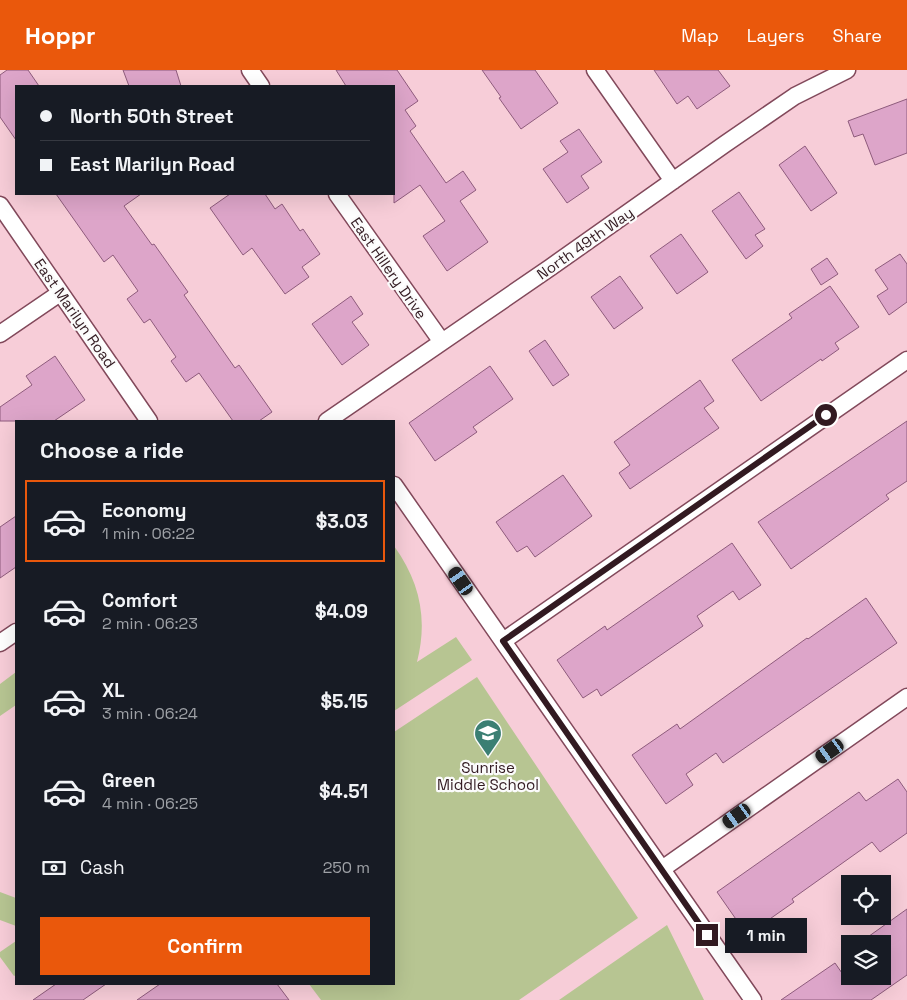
<!DOCTYPE html>
<meta charset="utf-8">
<style>
:root{--surface:#171b24;--page:#20242c;--text:#f1f3f6;--muted:#9ea1a6;--line:#363941;--accent:#ea580c}
body{margin:0;font-family:"Space Grotesk",sans-serif;background:var(--page);color:var(--text);height:100vh;display:flex;flex-direction:column;font-size:19px;white-space:nowrap}
*{box-sizing:border-box;margin:0}
p{font-size:16px;color:var(--muted)}
.icon{flex:none;width:28px;height:28px;fill:none;stroke:currentColor;stroke-width:2;stroke-linecap:round;stroke-linejoin:round}
.map{position:relative;flex:1;overflow:hidden}
.panel{position:absolute;left:15px;top:350px;width:380px;height:565px;display:flex;flex-direction:column;background:var(--surface);border-radius:0px;box-shadow:0 5px 20px #0002}
.panel>*{flex:none}
.banner{position:absolute;left:15px;top:15px;width:380px;height:110px;border-radius:0px;box-shadow:0 5px 20px #0002;display:grid;align-content:center;height:110px;padding:0 25px;background:var(--surface)}
.tools{position:absolute;left:841px;top:805px;display:grid;gap:10px}
.tools a{display:grid;place-items:center;width:50px;height:50px;border-radius:0px;background:var(--surface);box-shadow:0 5px 20px #0002;font-size:25px}
.end{position:absolute;width:22px;height:22px;margin:-11px;border:6px solid #321a21;background:#fff;box-shadow:0 0 0 2px #fff}
.from{border-radius:50%}
.bubble{position:absolute;height:35px;border-radius:0px;background:var(--surface);box-shadow:0 5px 20px #0002;font-size:16px;font-weight:600;line-height:35px;text-align:center}
.car{position:absolute;width:15px;height:30px;margin:-15px -8px;border-radius:6px;box-shadow:0 0 4px 1px #0007;background:linear-gradient(#222 24%,#8ab4d8 0 40%,#222 0 76%,#8ab4d8 0 86%,#222 0)}
.banner b{display:flex;align-items:center;gap:18px;height:48px;font-size:19px}
.banner b+b{border-top:1px solid var(--line)}
.banner i{width:12px;height:12px;background:var(--text)}
ul{padding:0;list-style:none}
li{display:flex;align-items:center;gap:15px;height:82px;margin:0 10px 8px;padding:0 15px;border:2px solid transparent;border-radius:0px}
li div{flex:1}
li b{display:block;font-size:19px}
li em{font-style:normal;font-weight:600}
li.current{border-color:var(--accent)}
li>.icon{width:45px;height:45px;stroke-width:1.5}
h2{padding:0 25px;font-size:22px;line-height:60px}
.pay{display:flex;align-items:center;gap:12px;height:55px;padding:0 25px;font-size:19px}
.pay p{margin-inline-start:auto}
.button{display:flex;gap:10px;margin-top:auto;padding:10px 25px}
.button a{flex:1;height:58px;border-radius:0px;background:var(--accent);color:#fff;font-size:20px;font-weight:600;line-height:58px;text-align:center}
header{display:flex;align-items:center;gap:30px;box-sizing:border-box;height:70px;padding:0 25px;background:var(--accent);color:#fff}
header strong{font-size:24px}
nav{display:flex;gap:28px;margin-inline-start:auto;font-size:18px}
.map>svg:first-child{display:block}
</style>
<header>
<strong>Hoppr</strong>
<nav><a>Map</a><a>Layers</a><a>Share</a></nav>
</header>
<div class="map">
<svg width="907" height="930" viewBox="0 0 907 930">
<rect width="100%" height="100%" fill="#f7cdd8"/>
<path fill="#b7c592" d="M 394,476 C 420,512 428,549 417,592 L 456,567 L 472,590 L 394,641 L 395,552 Z
M 16,602 L 16,635 L 0,646 L 0,614 Z
M 477,607 L 638,848 L 519,930 L 321,930 L 309,914 L 394,914 L 394,662 Z
M 0,822 L 16,828 L 16,856 L 0,850 Z
M 667,855 L 704,930 L 559,930 Z
M 16,871 L 16,905 L 14,906 L 0,887 L 0,882 Z"/>
<path fill="#dda5c9" stroke="#8e5b7c" d="M 7,0 L 28,0 L 39,16 L 16,16 L 16,70 L 0,47 L 0,5 Z
M 123,0 L 176,0 L 181,16 L 129,16 Z
M 336,0 L 397,0 L 418,31 L 405,40 L 416,56 L 410,61 L 446,113 L 463,101 L 476,120 L 460,131 L 488,172 L 447,201 L 423,166 L 445,151 L 420,115 L 394,133 L 394,16 L 346,16 Z
M 482,0 L 535,0 L 558,33 L 521,59 L 499,28 L 501,27 Z
M 654,0 L 718,0 L 730,16 L 697,39 L 688,26 L 677,34 Z
M 907,29 L 907,83 L 875,95 L 863,64 L 854,67 L 848,51 Z
M 579,59 L 602,92 L 581,106 L 589,118 L 567,133 L 543,99 L 568,82 L 560,71 Z
M 805,76 L 837,123 L 811,141 L 779,95 Z
M 739,122 L 765,159 L 755,165 L 763,176 L 746,189 L 712,141 Z
M 56,124 L 141,124 L 124,136 L 152,175 L 154,174 L 188,222 L 184,225 L 235,298 L 239,295 L 272,342 L 259,351 L 233,351 L 199,303 L 186,312 L 171,291 L 176,287 L 150,249 L 144,253 L 127,229 L 138,221 L 113,185 L 104,192 Z
M 230,124 L 265,124 L 275,139 L 282,134 L 300,161 L 303,159 L 320,184 L 302,197 L 309,207 L 285,224 L 252,178 L 243,185 L 210,138 Z
M 681,164 L 708,202 L 677,224 L 650,186 Z
M 900,184 L 907,194 L 907,232 L 889,245 L 877,226 L 888,219 L 875,200 Z
M 827,188 L 838,204 L 821,215 L 811,199 Z
M 620,206 L 643,238 L 614,259 L 591,227 Z
M 830,216 L 859,257 L 835,273 L 839,279 L 822,291 L 821,289 L 761,331 L 732,290 L 792,248 L 789,244 Z
M 351,226 L 363,244 L 352,252 L 369,275 L 342,295 L 312,254 Z
M 545,270 L 569,305 L 553,316 L 529,281 Z
M 55,286 L 85,330 L 54,351 L 0,351 L 0,337 L 32,315 L 26,306 Z
M 490,296 L 513,329 L 473,357 L 477,362 L 435,391 L 409,353 Z
M 700,310 L 714,331 L 704,338 L 719,358 L 630,419 L 619,403 L 630,395 L 614,372 Z
M 907,351 L 907,411 L 886,425 L 889,429 L 791,499 L 758,452 Z
M 563,405 L 592,446 L 535,487 L 527,476 L 517,482 L 496,452 Z
M 16,446 L 16,497 L 0,508 L 0,457 Z
M 732,473 L 761,515 L 739,530 L 733,521 L 697,546 L 703,556 L 601,626 L 597,619 L 583,628 L 557,590 L 605,556 L 607,560 Z
M 866,528 L 897,573 L 723,693 L 716,683 L 686,704 L 693,715 L 666,734 L 632,685 L 677,654 L 680,659 L 807,568 L 808,569 Z
M 898,709 L 907,722 L 907,763 L 880,782 L 872,772 L 792,829 L 794,832 L 747,865 L 717,822 L 859,722 L 866,731 Z
M 907,839 L 907,905 L 871,930 L 781,930 L 835,893 L 844,906 L 882,906 L 882,874 L 858,874 Z
M 56,914 L 106,914 L 83,930 L 33,930 Z
M 160,914 L 277,914 L 289,930 L 137,930 Z"/>
<g fill="none" stroke-linecap="round" stroke-linejoin="round">
<g stroke="#82495b" stroke-width="19">
<path id="minor" d="M 250,0 L 261,16
M 595,0 L 673,111
M 337,124 L 442,272
M 0,135 L 149,351
M 0,264 L 60,223
M 327,351 L 551,197 L 725,74 L 795,26 L 847,0
M 394,415 L 753,930
M 503,571 L 907,290
M 0,573 L 16,562
M 662,799 L 907,627"/>
</g>
<use href="#minor" stroke="#fff" stroke-width="16"/>
</g>
<g fill="none" stroke-linecap="round" stroke-linejoin="round">
<path stroke="#321a21" stroke-width="6" d="M 707,865 L 503,571 L 826,345"/>
</g>
<defs>
<g id="school-pin" transform="scale(1.4375)"><path d="M0 17L-7.5 6A9.5 9.5 0 1 1 7.5 6Z" fill="#3b7f73" stroke="#fbfbfb"/><path d="M0-5L7-2L0 1L-7-2ZM-4 1L0 2.5L4 1V4Q0 6-4 4Z" fill="#fff"/></g>
</defs>
<g fill-rule="evenodd">
<use href="#school-pin" x="488" y="663"/>
</g>
<g text-anchor="middle" dominant-baseline="central" stroke-width="4.5" stroke-linejoin="round" paint-order="stroke">
<g font-size="15" fill="#321a21" stroke="#fbfbfb">
<text transform="translate(585 173) rotate(-35)">North 49th Way</text>
<text transform="translate(389 198) rotate(55)">East Hillery Drive</text>
<text transform="translate(75 243) rotate(55)">East Marilyn Road</text>
</g>
<g font-size="15" fill="#321a21" stroke="#fbfbfb">
<text x="488" y="697">Sunrise<tspan x="488" dy="17">Middle School</tspan></text>
</g>
</g>
</svg>
<div class="tools">
<a><svg class="icon" aria-label="locate" viewBox="0 0 24 24"><circle cx="12" cy="12" r="6"/><path d="M12 2v4M12 18v4M2 12h4M18 12h4"/></svg></a>
<a><svg class="icon" aria-label="layers" viewBox="0 0 24 24"><path d="M12 4l9 5-9 5-9-5zM3 14l9 5 9-5"/></svg></a>
</div>
<i class="end from" style="left:826px;top:345px"></i>
<i class="end" style="left:707px;top:865px"></i>
<div class="bubble" style="left:725px;top:848px;width:82px">1 min</div>
<i class="car" style="left:461px;top:511px;rotate:325deg"></i>
<i class="car" style="left:830px;top:681px;rotate:235deg"></i>
<i class="car" style="left:737px;top:746px;rotate:235deg"></i>
<div class="banner">
<b><i class="from"></i>North 50th Street</b>
<b><i></i>East Marilyn Road</b>
</div>
<section class="panel">
<h2>Choose a ride</h2>
<ul>
<li class="current"><svg class="icon" aria-label="car" viewBox="0 0 24 24"><path d="M5 17H2v-5l4-1 3-4h7l3 4 3 1v5h-3M9 17h6M6 11h13"/><circle cx="7" cy="17" r="2"/><circle cx="17" cy="17" r="2"/></svg><div><b>Economy</b><p>1 min · 06:22</p></div><em>$3.03</em></li>
<li><svg class="icon" aria-label="car" viewBox="0 0 24 24"><path d="M5 17H2v-5l4-1 3-4h7l3 4 3 1v5h-3M9 17h6M6 11h13"/><circle cx="7" cy="17" r="2"/><circle cx="17" cy="17" r="2"/></svg><div><b>Comfort</b><p>2 min · 06:23</p></div><em>$4.09</em></li>
<li><svg class="icon" aria-label="car" viewBox="0 0 24 24"><path d="M5 17H2v-5l4-1 3-4h7l3 4 3 1v5h-3M9 17h6M6 11h13"/><circle cx="7" cy="17" r="2"/><circle cx="17" cy="17" r="2"/></svg><div><b>XL</b><p>3 min · 06:24</p></div><em>$5.15</em></li>
<li><svg class="icon" aria-label="car" viewBox="0 0 24 24"><path d="M5 17H2v-5l4-1 3-4h7l3 4 3 1v5h-3M9 17h6M6 11h13"/><circle cx="7" cy="17" r="2"/><circle cx="17" cy="17" r="2"/></svg><div><b>Green</b><p>4 min · 06:25</p></div><em>$4.51</em></li>
</ul>
<div class="pay"><svg class="icon" aria-label="cash" viewBox="0 0 24 24"><path d="M3 7h18v10H3z"/><circle cx="12" cy="12" r="2"/></svg>Cash<p>250 m</p></div>
<div class="button"><a>Confirm</a></div>
</section>
</div>
